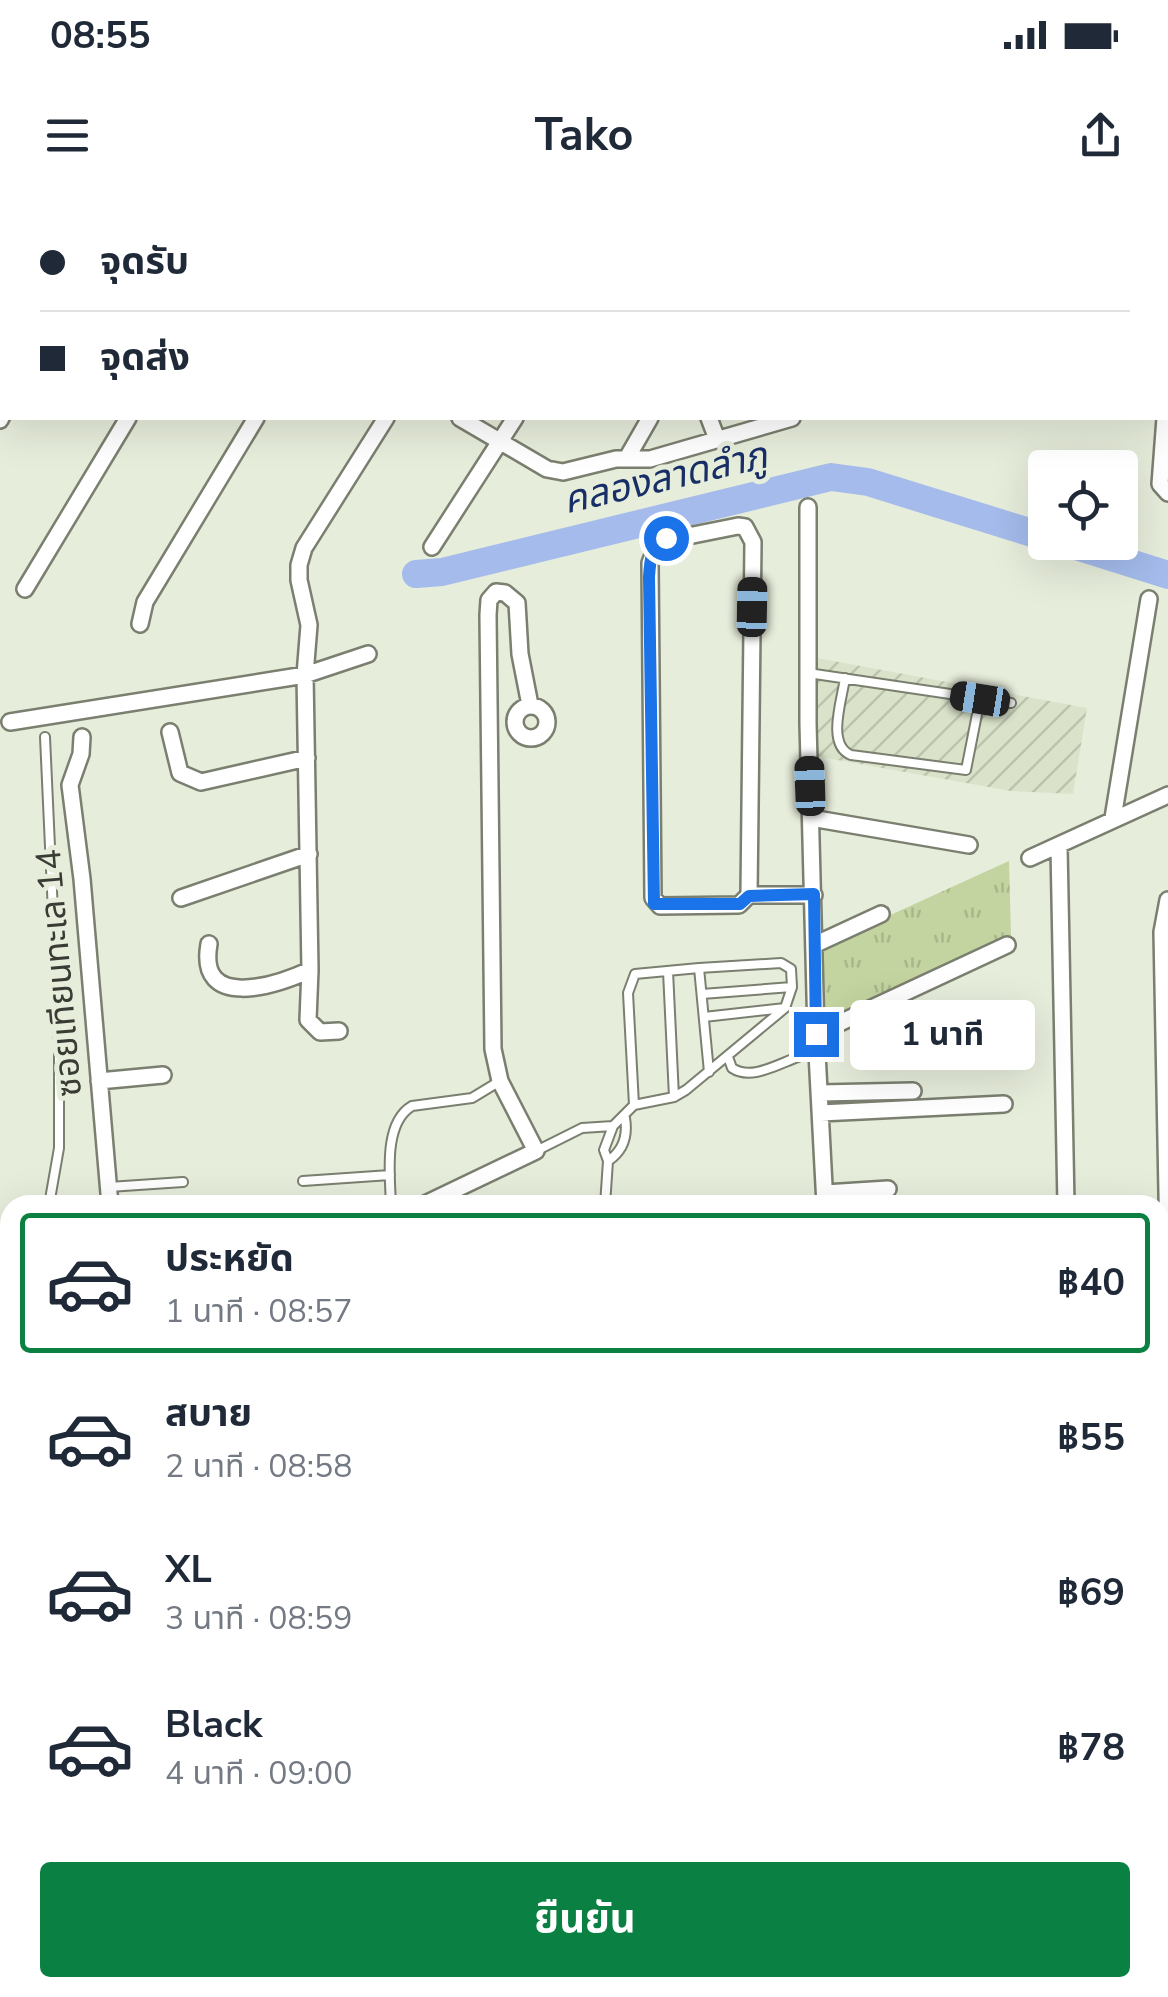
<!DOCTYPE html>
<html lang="th">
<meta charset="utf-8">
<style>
:root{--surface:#fff;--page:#f6f6f7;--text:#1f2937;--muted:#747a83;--line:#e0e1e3;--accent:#0b8043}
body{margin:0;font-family:"Nunito Sans","Noto Sans Thai",sans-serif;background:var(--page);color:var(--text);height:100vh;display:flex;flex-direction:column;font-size:38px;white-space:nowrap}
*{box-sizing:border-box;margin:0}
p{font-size:32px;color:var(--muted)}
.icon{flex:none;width:55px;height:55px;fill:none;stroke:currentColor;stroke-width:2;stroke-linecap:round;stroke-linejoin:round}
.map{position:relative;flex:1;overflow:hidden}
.drawer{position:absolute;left:0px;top:995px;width:1170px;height:802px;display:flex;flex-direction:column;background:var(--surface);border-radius:30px 30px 0 0;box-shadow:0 10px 40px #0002}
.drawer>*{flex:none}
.banner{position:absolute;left:0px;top:0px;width:1170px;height:220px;box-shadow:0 10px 40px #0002;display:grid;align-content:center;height:220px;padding:0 40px;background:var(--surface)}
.controls{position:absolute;left:1028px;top:250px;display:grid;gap:20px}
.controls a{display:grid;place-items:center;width:110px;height:110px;border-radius:10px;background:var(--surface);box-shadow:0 10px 40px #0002;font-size:50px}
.end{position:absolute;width:45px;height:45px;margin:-22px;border:12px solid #1a73e8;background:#fff;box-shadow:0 0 0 5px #fff}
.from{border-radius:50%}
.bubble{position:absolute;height:70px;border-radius:10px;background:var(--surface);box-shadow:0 10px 40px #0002;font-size:32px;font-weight:700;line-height:70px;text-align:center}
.car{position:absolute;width:30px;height:60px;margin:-30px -15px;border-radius:12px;box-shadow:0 0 8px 2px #0007;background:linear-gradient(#222 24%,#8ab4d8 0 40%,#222 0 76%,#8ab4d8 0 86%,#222 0)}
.banner b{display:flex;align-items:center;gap:35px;height:95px;font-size:38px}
.banner b+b{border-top:2px solid var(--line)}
.banner i{width:25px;height:25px;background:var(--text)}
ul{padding:18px 0 0;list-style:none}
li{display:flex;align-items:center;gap:30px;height:140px;margin:0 20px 15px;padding:0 20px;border:5px solid transparent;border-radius:10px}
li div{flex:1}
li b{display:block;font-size:38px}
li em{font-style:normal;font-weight:700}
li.selected{border-color:var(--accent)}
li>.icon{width:90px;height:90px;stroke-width:1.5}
.primary-button{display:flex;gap:20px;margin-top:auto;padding:20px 40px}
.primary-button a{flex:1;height:115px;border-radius:10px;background:var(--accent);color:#fff;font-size:40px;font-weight:700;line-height:115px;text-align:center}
.status{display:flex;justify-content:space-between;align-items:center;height:70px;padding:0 50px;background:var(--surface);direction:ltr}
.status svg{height:28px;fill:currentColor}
header{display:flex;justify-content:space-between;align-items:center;height:130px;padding:0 40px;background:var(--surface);font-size:45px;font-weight:700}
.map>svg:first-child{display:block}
</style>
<div class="status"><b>08:55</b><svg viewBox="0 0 49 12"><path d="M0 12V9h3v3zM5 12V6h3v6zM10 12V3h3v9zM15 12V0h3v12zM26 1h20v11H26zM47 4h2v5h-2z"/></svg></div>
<header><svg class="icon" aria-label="menu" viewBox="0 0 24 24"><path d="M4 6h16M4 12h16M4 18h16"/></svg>Tako<svg class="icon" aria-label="share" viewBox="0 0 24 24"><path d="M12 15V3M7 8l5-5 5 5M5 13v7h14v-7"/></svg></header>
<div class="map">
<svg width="1168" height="1797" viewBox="0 0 1168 1797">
<defs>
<pattern id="industrial-furrows" width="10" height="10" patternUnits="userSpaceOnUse" patternTransform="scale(2.5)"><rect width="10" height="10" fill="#dae3ca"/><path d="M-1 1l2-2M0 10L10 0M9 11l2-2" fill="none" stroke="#bcc4ae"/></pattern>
<pattern id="grass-tufts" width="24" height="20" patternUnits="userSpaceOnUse" patternTransform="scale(2.5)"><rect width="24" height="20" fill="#c3d4a0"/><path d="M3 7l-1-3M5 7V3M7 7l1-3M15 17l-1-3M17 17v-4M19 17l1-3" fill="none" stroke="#a8b78a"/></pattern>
</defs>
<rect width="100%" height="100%" fill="#e7eddb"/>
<path fill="url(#industrial-furrows)" d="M 812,457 L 1087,508 L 1073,594 L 1011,591 L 815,556 Z"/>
<path fill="url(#grass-tufts)" d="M 1009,661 L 1011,735 L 823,822 L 820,747 Z"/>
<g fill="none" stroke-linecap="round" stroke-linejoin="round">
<path stroke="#a4bbeb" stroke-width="28" d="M 1063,342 L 1168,375
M 416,374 L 442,372 L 831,277 L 868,282 L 1045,337"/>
<g stroke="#7a7f6f" stroke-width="12">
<path id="service" d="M 808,473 L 1011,503
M 845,478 C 842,500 826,545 851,555 L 966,570 L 980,499
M 45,537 L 59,844 L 59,948 L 49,1005
M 668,771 L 674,897
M 702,794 L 792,787
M 704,817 L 785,808
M 728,857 L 732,868 C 751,881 778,864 798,857
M 634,905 L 628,793 L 635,774 L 699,768 L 709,872
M 536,951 L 582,928 L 613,926
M 608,961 C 623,951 628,936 625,918
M 303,981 L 390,975
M 109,987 L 183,982
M 391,1005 C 390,976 383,923 412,906 L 472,898 L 500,881
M 605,1005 L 608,961 L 604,950 L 613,926 L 634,905 L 674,897 L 686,890 L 785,808 L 792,787 L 791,769 L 781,763 L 699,768
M 963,1788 L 964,1797
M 1122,1788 L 1123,1797"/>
</g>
<g stroke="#7a7f6f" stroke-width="20">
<path id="minor" d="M 108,0 L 112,2
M 319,0 L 323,2
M 133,2 L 135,0
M 264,2 L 266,0
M 520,2 L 521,0
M 649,2 L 651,0
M 782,2 L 784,0
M 0,5 L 3,0
M 1168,202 L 1168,199
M 460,218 L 547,269 L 563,272 L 616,259 L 650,259 L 792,218
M 709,218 L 717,239
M 1165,218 L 1160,284 L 1168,293
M 0,220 L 2,216
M 627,258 L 650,218
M 808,307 L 808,523 L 816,834 L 825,1005
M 432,347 L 515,218
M 25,389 L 128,218
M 140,424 L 145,402 L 256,218
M515 522a16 16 0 1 1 32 0a16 16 0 1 1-32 0Z
M 10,522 L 305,475 L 368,454
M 170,532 L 180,573 L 201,582 L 307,558
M 82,537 L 81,554 L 70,585 L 82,679 L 110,1005
M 811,618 L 969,645
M 1113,618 L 1149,399
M 1059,647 L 1066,1005
M 1030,658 L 1168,595
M 749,695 L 753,342 L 745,327 L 738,326 L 658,342 L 650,363 L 653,698 L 660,706 L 739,705 L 749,695 L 814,695
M 181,698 L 309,654
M 1168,700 L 1162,732 L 1168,1045
M 209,744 C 197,811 275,786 310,770 L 305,475 L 309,425 L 299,380 L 299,365 L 304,348 L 386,218
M 814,745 L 881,714
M 310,770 L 308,820 L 320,832 L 339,831
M 816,834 L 1007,745
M 99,881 L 163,875
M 820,893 L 913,891
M 821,913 L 1004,904
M 825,993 L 888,989
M 423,1005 L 536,951 L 500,881 L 493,849 L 488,415 L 489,400 L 496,392 L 505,393 L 517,403 L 520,454 L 530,505
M 1160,1072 L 1168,1071
M 1160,1282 L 1168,1286
M 1160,1342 L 1168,1323
M 421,1788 L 421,1797
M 707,1788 L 829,1797
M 666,1797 L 683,1788"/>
</g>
<g stroke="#7a7f6f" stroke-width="25">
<path id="secondary" d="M 0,1056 L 10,1060
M 0,1107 L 10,1111
M 1160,1527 L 1168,1530
M 1160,1566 L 1168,1570"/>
</g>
<use href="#service" stroke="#fff" stroke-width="8"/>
<use href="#minor" stroke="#fff" stroke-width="15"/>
<use href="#secondary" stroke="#fff" stroke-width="20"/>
</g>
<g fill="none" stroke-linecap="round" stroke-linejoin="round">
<path stroke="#1a73e8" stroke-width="12" d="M 666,338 C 651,345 650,361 649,377 L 654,704 L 740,704 L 749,696 L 814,694 L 816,834"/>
</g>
<g text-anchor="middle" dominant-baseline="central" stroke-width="10" stroke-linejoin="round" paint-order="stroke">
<g font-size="35" fill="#393b34" stroke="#e7eddb">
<text transform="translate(59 773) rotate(-95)">ซอยเทียนทะเล 14</text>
</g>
<g font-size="38" font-style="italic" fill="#172e67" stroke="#e7eddb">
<text transform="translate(665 278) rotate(-13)">คลองลาดลำภู</text>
</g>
</g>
</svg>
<div class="controls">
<a><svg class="icon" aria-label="locate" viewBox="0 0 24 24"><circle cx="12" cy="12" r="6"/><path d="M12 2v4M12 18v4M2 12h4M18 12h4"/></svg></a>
</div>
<i class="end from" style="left:666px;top:338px"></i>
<i class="end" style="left:816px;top:834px"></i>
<div class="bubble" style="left:850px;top:800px;width:185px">1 นาที</div>
<i class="car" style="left:752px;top:407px;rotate:1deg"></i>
<i class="car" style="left:980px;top:499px;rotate:279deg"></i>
<i class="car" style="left:810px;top:586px;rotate:358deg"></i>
<div class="banner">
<b><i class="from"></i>จุดรับ</b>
<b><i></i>จุดส่ง</b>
</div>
<section class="drawer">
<ul>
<li class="selected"><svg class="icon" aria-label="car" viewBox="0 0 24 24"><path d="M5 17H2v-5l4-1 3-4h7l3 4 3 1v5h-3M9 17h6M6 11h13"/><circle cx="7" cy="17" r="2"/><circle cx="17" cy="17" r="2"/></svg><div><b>ประหยัด</b><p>1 นาที · 08:57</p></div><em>฿40</em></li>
<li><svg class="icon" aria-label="car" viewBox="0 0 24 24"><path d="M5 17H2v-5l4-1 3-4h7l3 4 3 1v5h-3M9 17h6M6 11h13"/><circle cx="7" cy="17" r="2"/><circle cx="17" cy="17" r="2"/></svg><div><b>สบาย</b><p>2 นาที · 08:58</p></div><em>฿55</em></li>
<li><svg class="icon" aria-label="car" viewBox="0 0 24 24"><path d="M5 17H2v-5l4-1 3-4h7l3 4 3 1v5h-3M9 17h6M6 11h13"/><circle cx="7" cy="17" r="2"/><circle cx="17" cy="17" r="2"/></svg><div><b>XL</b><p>3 นาที · 08:59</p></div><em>฿69</em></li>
<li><svg class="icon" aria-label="car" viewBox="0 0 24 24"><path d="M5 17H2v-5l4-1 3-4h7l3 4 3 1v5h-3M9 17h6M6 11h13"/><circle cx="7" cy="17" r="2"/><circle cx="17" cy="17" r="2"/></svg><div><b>Black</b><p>4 นาที · 09:00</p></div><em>฿78</em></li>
</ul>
<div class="primary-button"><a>ยืนยัน</a></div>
</section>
</div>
